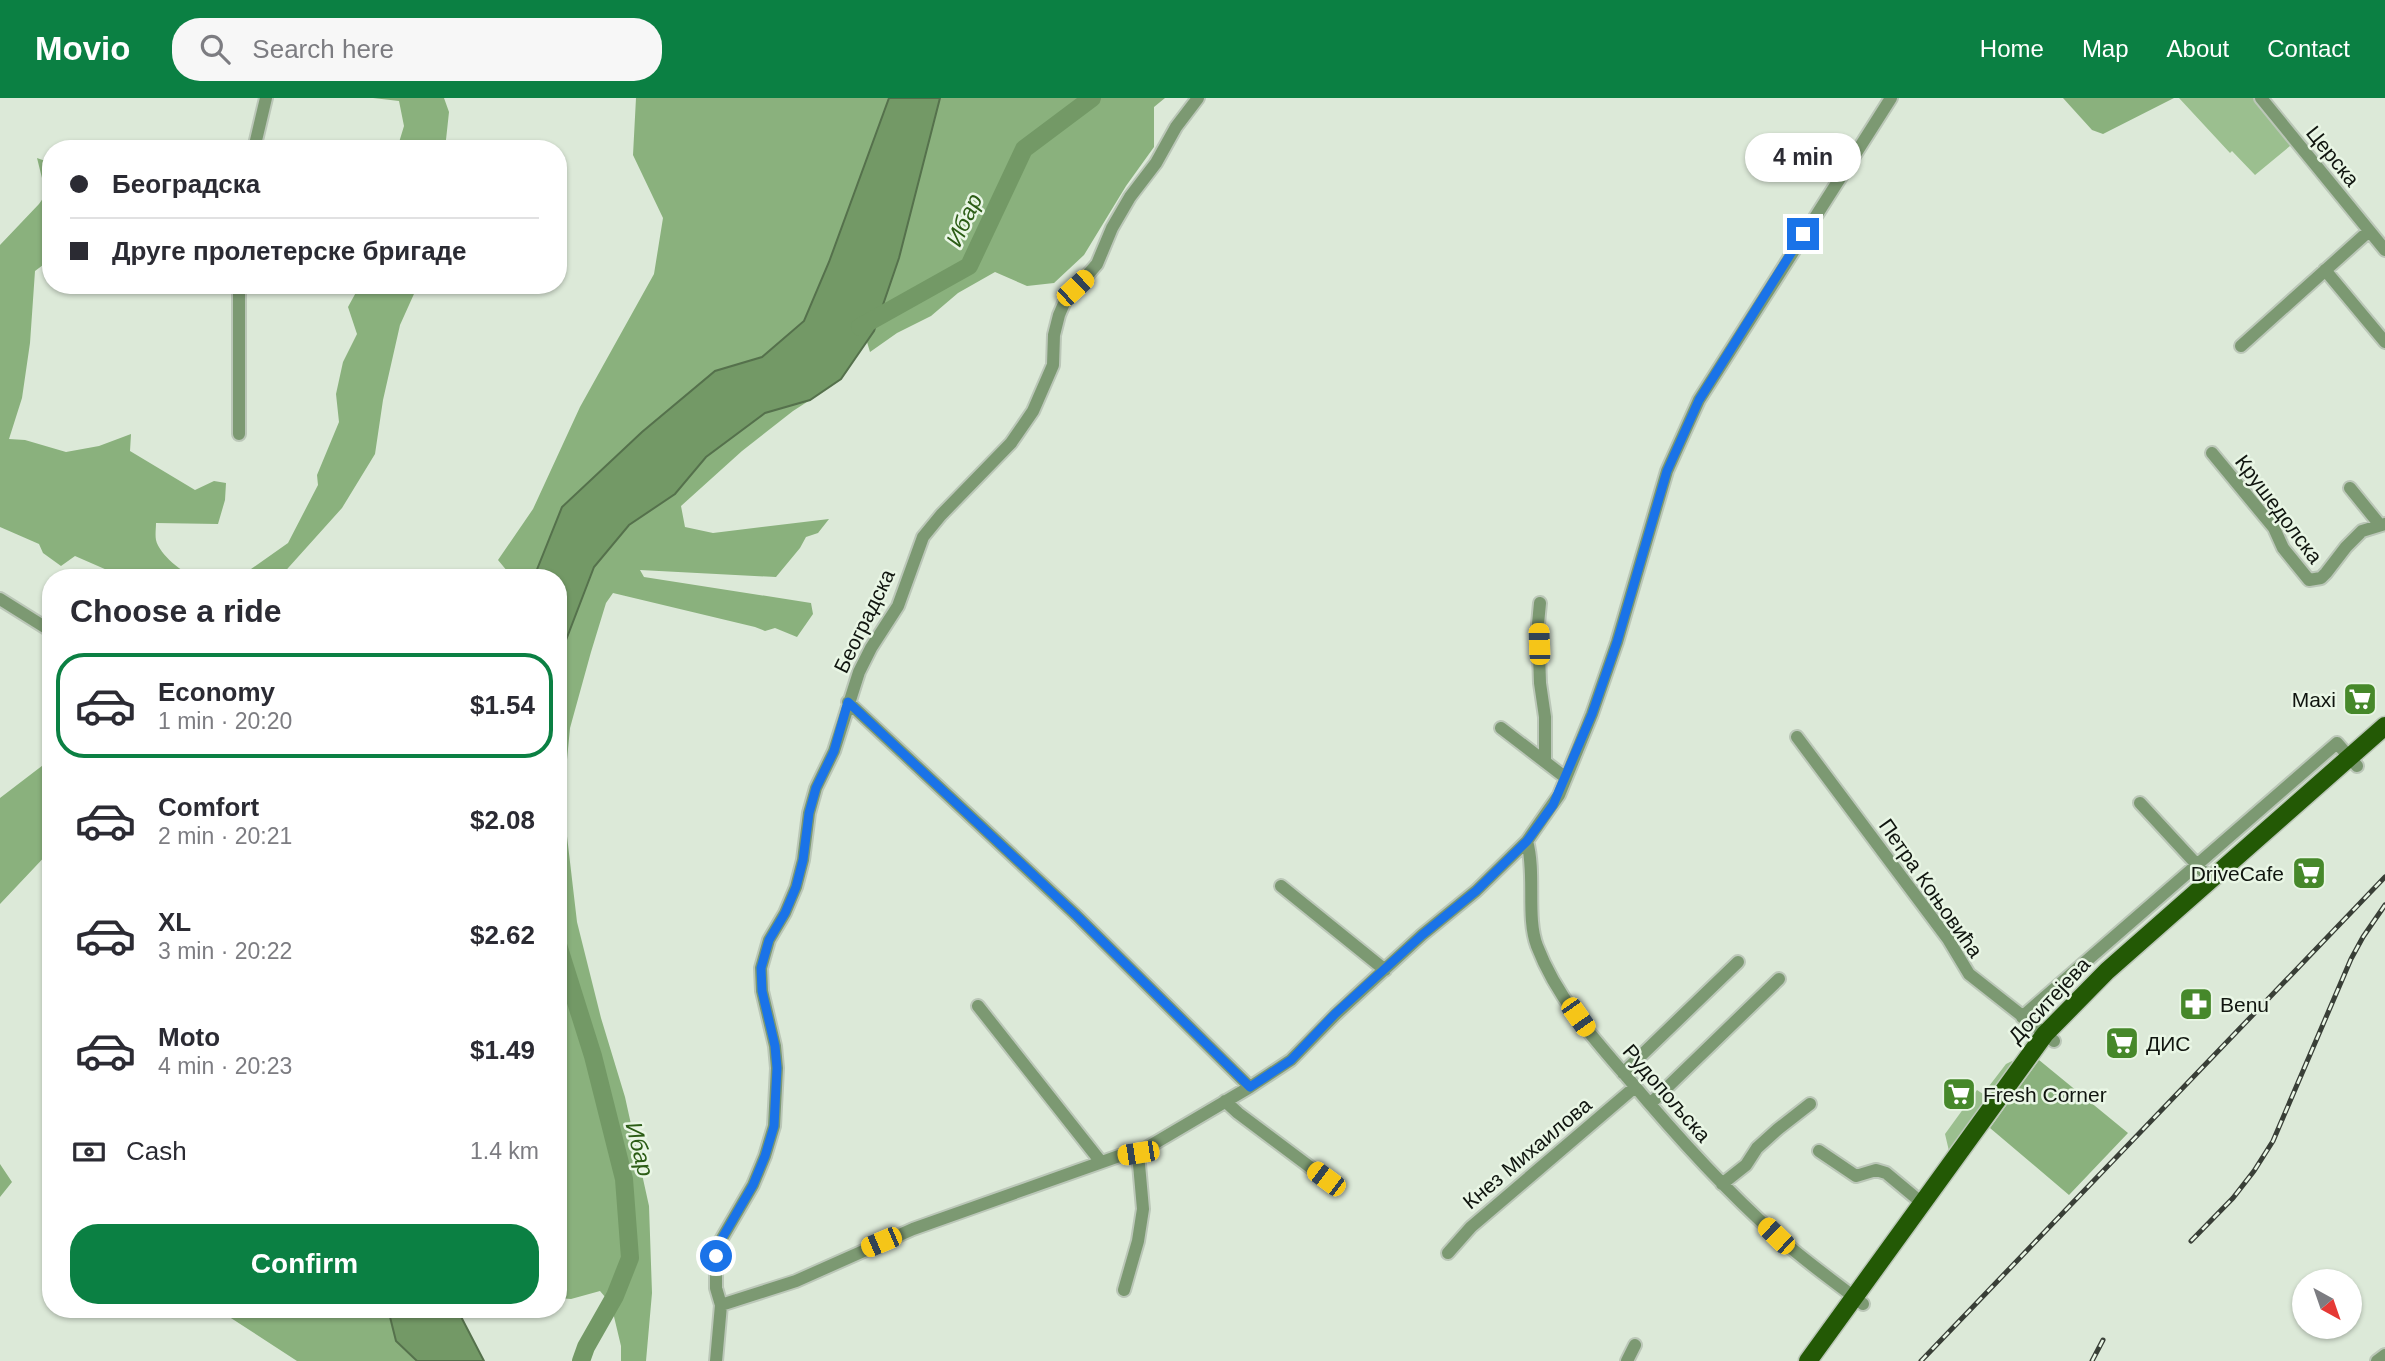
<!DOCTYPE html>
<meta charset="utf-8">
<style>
:root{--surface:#fff;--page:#f7f7f7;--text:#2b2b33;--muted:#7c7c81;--line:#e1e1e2;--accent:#0b8043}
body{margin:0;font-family:Helvetica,sans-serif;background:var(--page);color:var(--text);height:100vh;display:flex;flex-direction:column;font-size:26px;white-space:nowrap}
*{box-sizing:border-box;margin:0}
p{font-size:23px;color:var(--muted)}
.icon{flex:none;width:38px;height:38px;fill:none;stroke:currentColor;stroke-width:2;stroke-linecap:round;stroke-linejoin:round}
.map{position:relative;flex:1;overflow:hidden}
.sheet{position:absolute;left:42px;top:471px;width:525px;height:749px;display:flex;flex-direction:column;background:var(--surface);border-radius:28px;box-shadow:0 2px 5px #0004}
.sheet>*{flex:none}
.top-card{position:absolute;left:42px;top:42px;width:525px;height:154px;border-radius:28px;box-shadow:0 2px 5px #0004;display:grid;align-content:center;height:154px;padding:0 28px;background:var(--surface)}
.needle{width:46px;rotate:140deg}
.tools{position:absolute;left:2292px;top:1171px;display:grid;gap:14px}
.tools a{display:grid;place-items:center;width:70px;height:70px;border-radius:50%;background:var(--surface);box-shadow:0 2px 5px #0004;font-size:35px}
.end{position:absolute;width:32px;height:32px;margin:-16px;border:9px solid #1a73e8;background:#fff;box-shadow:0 0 0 4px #fff}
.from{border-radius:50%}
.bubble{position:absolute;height:49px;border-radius:24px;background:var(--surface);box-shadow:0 2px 5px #0004;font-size:23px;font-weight:700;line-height:49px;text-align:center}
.car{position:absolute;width:21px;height:42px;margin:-21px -10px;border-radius:9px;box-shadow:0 0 5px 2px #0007;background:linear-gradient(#f5c518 24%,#345 0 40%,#f5c518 0 76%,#345 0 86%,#f5c518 0)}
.top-card b{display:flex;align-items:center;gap:24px;height:66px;font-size:26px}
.top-card b+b{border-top:2px solid var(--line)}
.top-card i{width:18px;height:18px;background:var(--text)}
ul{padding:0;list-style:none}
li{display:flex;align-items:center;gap:21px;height:105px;margin:0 14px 10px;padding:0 14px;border:4px solid transparent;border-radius:28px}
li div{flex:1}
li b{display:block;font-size:26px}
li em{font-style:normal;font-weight:700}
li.current{border-color:var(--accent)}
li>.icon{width:63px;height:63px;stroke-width:1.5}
h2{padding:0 28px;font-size:32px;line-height:84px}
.pay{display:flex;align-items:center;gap:18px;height:77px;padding:0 28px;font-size:26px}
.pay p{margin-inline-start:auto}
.cta{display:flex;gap:14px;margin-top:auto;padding:14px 28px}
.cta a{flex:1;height:80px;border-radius:28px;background:var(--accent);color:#fff;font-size:28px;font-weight:700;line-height:80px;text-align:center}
header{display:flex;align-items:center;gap:42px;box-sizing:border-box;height:98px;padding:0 35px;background:var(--accent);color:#fff}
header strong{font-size:33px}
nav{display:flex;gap:38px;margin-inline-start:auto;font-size:24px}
.search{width:490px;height:63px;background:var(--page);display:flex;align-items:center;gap:18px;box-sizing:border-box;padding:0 24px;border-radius:28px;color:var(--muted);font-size:26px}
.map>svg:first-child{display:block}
</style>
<header>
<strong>Movio</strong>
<div class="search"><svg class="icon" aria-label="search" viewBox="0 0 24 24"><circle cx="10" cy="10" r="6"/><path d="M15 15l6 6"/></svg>Search here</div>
<nav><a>Home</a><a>Map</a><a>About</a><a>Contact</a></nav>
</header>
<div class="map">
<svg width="2385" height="1263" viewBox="0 0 2385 1263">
<rect width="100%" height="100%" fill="#dce9d8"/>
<path fill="#9bbf8f" d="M 2179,0 L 2261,0 L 2296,43 L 2255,77 L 2232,53 L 2230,55 Z
M 2012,963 L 2012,966 L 1949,1053 L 1945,1036 L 1977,992 L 1983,996 L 2006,966 Z"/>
<path fill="#8ab17d" d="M 373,0 L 444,0 L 449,14 L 445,51 L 397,51 L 404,28 L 399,3 Z
M 636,0 L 889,0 L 829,164 L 804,223 L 762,259 L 715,273 L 642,334 L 562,409 L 534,479 L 512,479 L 498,462 L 533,411 L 580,309 L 654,176 L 663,120 L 633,57 Z
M 937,0 L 1165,0 L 1154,9 L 1154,49 L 1126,88 L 1084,157 L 1054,185 L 1027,188 L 995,174 L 958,195 L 931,218 L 897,235 L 870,254 L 867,244 L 874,233 L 899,160 Z
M 2063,0 L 2174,0 L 2103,36 L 2092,32 Z
M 37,60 L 51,65 L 51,161 L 35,173 L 30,245 L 22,300 L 9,341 L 25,342 L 66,354 L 99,348 L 131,336 L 130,353 L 195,392 L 214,383 L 226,385 L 225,402 L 218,426 L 156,425 C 156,430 155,437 156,442 C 159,456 183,476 197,479 L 123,479 L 75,458 L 61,468 L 43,455 L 39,446 L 0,429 L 0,147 L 39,106 L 46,96 Z
M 360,187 L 418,187 L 400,227 L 383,302 L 375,356 L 342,410 L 280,479 L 226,479 L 231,473 L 251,471 L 288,445 L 318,387 L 317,377 L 339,324 L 336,296 L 343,264 L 357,236 L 348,209 Z
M 810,302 L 793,313 L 742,353 L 681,408 L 685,429 L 713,435 L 829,421 L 818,435 L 806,439 L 800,450 L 776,479 L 640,472 L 644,479 L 811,505 L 813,516 L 797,539 L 775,530 L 765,533 L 755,529 L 613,495 L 606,505 L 591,554 L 570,630 L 563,704 L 577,824 L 601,920 L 625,999 L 649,1108 L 652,1195 L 646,1263 L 621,1263 L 621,1248 L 611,1206 L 600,1193 L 571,1201 L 558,1200 L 558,563 L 594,469 L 629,427 L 675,396 L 706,359 L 765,314 Z
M 51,661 L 51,752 L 0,806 L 0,700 Z
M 2039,962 L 2128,1035 L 2069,1097 L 1990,1030 Z
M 0,1066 L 12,1084 L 0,1099 Z
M 217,1211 L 386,1211 L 388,1213 L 396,1243 L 418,1263 L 297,1263 Z"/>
<path fill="#739966" stroke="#55714c" stroke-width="2" d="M 889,0 L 940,0 L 899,160 L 874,233 L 841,281 L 810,302 L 765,315 L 706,359 L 675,396 L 629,427 L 594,469 L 558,563 L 558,480 L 534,479 L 562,409 L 642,334 L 715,273 L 762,259 L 804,223 L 829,164 Z
M 388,1211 L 457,1211 L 484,1263 L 417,1263 L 396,1243 Z"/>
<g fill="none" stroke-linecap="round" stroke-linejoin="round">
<path stroke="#739966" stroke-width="18" d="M 860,229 L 969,168 L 1024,51 L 1092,0
M 558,847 L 593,958 L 624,1081 L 630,1160 L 615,1198 L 586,1249 L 581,1263"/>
<g stroke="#bbc7b8" stroke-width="16">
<path id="street" d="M 2261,0 L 2385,152
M 254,51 L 266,0
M 2325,172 L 2385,244
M 239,187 L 239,336
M 2241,248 L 2369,133
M 2212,355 L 2274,430 L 2283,450 L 2309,482 L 2321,480 L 2326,475 L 2346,449 L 2362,433 L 2385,426
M 2350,390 L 2380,427
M 0,501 L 51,533
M 1540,505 L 1538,526 L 1540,585 L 1545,619 L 1545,664
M 848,604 L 1076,817 L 1250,989
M 1501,630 L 1566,680
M 1797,639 L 1948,841 L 1969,876 L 2054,943
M 2140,705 L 2211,782
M 1527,743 L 1559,697 L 1592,616 L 1617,544 L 1667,373 L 1699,302 L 1891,0
M 1281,788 L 1385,872
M 978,908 L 1101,1064
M 2022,919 L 2337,645 L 2357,668
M 1623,975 L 1738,864
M 1225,1003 L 1238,1015 L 1326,1081
M 1650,1006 L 1779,881
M 1819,1053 L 1856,1078 L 1876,1072 L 1886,1075 L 1922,1105
M 1722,1086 L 1746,1067 L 1757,1050 L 1778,1031 L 1810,1006
M 1448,1155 L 1471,1129 L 1635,989
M 1124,1192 L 1138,1143 L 1143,1111 L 1138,1055
M 721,1207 L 796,1183 L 913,1131 L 1119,1058 L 1138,1055 L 1250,989 L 1291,962 L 1335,917 L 1422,837 L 1476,793 L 1527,743 C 1536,776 1526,819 1537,848 C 1556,898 1592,939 1627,979 C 1673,1034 1722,1089 1776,1137 C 1803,1162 1834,1183 1863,1206
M 716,1263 L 721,1207 L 716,1190 L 716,1158 L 721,1142 L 753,1087 L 765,1058 L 774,1028 L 777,970 L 775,948 L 762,893 L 761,870 L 769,842 L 785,815 L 796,789 L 803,762 L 809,715 L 816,690 L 834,653 L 859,574 L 871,550 L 898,508 L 923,439 L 941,417 L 1011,345 L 1033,313 L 1053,267 L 1054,237 L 1059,217 L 1065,203 L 1097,166 L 1112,130 L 1130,99 L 1156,65 L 1176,29 L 1198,0
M 1627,1263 L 1635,1247
M 2377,1263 L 2385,1257"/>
</g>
<g stroke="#bbc7b8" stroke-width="21">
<path id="primary" d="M 1808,1263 L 2045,936 L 2107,873 L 2385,628"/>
</g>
<use href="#street" stroke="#7c9972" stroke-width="12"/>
<use href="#primary" stroke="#235905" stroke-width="18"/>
<g stroke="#393f37" stroke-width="5">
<path id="rail" d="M 2191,1143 L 2233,1100 L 2254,1073 L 2273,1043 L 2351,861 L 2363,839 L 2385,807
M 1921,1263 L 2385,779
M 2092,1263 L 2103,1242"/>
</g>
<use href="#rail" stroke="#e9f6e5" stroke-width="2.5" stroke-dasharray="8" stroke-linecap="butt"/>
</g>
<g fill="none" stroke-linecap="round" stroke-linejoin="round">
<path stroke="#1a73e8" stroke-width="9" d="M 716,1158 L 721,1142 L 753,1087 L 765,1058 L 774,1028 L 777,970 L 775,948 L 762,893 L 761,870 L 769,842 L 785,815 L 796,789 L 803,762 L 809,715 L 816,690 L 834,653 L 848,604 L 1076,817 L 1250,989 L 1291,962 L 1335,916 L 1422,837 L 1476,793 L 1527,743 L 1553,707 L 1592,616 L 1617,544 L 1667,373 L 1699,302 L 1803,136"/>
</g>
<defs>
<g id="supermarket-square" transform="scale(1.75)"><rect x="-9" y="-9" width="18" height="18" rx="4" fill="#46882a" stroke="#e9f6e5"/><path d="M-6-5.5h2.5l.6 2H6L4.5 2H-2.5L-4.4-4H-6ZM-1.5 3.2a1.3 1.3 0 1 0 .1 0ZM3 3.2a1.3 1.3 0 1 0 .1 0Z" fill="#fff"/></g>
<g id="pharmacy-square" transform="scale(1.75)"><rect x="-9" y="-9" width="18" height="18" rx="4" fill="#46882a" stroke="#e9f6e5"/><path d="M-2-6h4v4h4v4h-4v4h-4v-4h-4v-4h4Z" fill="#fff"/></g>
</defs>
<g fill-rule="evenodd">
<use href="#supermarket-square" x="2360" y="601"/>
<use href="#supermarket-square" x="2309" y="775"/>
<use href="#pharmacy-square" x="2196" y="906"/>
<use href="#supermarket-square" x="2122" y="945"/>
<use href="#supermarket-square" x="1959" y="996"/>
</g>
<g text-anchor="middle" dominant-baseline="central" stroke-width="5" stroke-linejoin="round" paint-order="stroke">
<g font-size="21" fill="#10150f" stroke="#e9f6e5">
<text transform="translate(2333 58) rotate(51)">Церска</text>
<text transform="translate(2279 411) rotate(53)">Крушедолска</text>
<text transform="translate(864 523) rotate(-64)">Београдска</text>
<text transform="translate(1931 790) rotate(55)">Петра Коњовића</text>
<text transform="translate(2049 902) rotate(-47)">Доситејева</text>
<text transform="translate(1667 995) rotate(49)">Рудопољска</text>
<text transform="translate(1527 1055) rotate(-40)">Кнез Михаилова</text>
</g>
<g font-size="21" fill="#10150f" stroke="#e9f6e5" text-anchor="start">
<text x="2336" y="601" text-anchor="end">Maxi</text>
<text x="2284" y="775" text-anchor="end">DriveCafe</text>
<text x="2220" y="906">Benu</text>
<text x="2146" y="945">ДИС</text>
<text x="1983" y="996">Fresh Corner</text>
</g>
<g font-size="23" font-style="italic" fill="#2b5c15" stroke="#e9f6e5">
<text transform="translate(964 122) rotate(-65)">Ибар</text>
<text transform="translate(640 1051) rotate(76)">Ибар</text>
</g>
</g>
</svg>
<div class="tools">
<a><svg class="needle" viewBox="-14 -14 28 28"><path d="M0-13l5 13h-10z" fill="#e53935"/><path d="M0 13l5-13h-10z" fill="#7c7c81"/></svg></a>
</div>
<i class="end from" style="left:716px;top:1158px"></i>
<i class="end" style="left:1803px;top:136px"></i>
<div class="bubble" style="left:1745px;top:35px;width:116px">4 min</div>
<i class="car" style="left:1075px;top:190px;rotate:47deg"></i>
<i class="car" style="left:1539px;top:546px;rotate:358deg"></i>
<i class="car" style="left:1578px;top:919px;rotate:145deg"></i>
<i class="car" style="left:1138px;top:1055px;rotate:261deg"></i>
<i class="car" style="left:1326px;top:1081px;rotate:307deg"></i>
<i class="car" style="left:1776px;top:1138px;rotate:314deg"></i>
<i class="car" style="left:881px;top:1144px;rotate:247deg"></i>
<div class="top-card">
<b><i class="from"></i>Београдска</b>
<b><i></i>Друге пролетерске бригаде</b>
</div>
<section class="sheet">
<h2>Choose a ride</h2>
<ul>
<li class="current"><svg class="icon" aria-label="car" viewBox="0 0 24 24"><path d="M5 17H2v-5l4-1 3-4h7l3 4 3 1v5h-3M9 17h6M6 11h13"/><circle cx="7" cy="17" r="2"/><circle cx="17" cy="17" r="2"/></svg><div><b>Economy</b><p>1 min · 20:20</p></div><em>$1.54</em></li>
<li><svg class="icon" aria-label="car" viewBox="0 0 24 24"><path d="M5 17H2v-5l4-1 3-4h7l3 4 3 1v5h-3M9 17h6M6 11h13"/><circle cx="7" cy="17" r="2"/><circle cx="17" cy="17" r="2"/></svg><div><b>Comfort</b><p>2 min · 20:21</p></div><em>$2.08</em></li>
<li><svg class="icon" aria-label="car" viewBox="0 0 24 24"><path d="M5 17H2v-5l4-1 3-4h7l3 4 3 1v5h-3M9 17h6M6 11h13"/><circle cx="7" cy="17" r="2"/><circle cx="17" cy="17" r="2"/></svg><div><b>XL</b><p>3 min · 20:22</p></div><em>$2.62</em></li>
<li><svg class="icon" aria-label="car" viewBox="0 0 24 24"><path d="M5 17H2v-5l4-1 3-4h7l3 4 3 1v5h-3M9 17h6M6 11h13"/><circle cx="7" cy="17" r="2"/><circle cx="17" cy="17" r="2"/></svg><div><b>Moto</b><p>4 min · 20:23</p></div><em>$1.49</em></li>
</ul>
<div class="pay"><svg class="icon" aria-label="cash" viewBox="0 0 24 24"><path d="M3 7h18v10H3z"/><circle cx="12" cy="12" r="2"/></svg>Cash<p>1.4 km</p></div>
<div class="cta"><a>Confirm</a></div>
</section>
</div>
